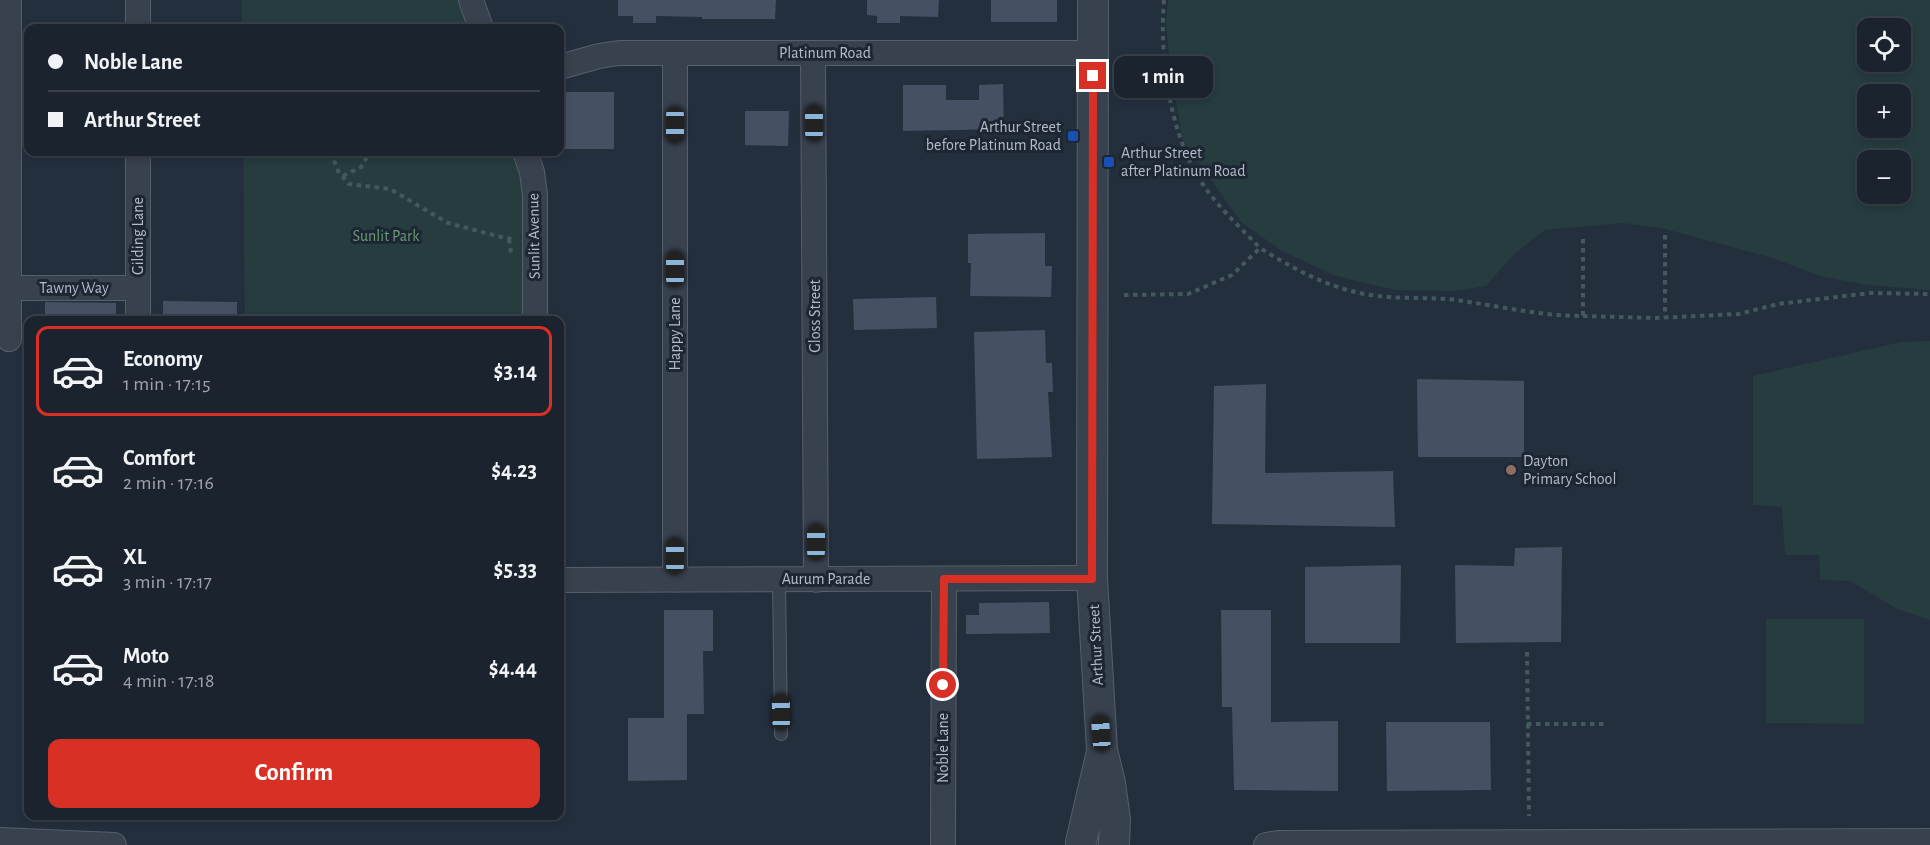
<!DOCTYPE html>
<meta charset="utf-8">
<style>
:root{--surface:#1b232e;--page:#242b36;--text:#f1f3f6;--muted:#a0a4aa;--line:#39404a;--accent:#d93025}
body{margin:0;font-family:"Alegreya Sans",sans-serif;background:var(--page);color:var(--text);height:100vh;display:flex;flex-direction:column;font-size:22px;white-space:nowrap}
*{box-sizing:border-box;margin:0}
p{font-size:20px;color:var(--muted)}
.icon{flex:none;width:33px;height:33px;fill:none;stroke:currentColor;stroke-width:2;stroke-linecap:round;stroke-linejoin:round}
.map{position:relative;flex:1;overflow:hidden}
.sheet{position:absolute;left:24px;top:316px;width:540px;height:504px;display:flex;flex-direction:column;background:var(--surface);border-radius:12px;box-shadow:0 3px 9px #0003,0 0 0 2px var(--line)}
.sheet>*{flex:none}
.banner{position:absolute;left:24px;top:24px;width:540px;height:132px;border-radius:12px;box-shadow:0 3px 9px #0003,0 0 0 2px var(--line);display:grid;align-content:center;height:132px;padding:0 24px;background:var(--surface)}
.fabs{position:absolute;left:1857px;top:18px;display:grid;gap:12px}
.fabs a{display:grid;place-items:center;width:54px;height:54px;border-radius:12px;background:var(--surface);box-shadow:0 3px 9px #0003,0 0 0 2px var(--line);font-size:30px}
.end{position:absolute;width:27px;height:27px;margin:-14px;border:8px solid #d93025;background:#fff;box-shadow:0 0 0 3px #fff}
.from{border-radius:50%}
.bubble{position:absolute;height:42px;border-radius:12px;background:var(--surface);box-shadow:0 3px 9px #0003,0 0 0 2px var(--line);font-size:20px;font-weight:700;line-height:42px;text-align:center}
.car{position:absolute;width:18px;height:36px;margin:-18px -9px;border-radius:8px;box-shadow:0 0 4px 2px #0007;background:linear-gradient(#222 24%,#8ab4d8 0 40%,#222 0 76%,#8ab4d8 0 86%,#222 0)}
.banner b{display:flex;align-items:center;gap:21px;height:57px;font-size:22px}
.banner b+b{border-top:2px solid var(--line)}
.banner i{width:15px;height:15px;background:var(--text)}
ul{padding:10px 0 0;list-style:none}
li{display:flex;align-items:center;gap:18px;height:90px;margin:0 12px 9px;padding:0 12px;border:3px solid transparent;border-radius:12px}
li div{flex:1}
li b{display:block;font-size:22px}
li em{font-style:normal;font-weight:700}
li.on{border-color:var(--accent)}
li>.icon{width:54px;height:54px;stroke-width:1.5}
.action{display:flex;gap:12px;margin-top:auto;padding:12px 24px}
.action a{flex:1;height:69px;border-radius:12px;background:var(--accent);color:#fff;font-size:24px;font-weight:700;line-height:69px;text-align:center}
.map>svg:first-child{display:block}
</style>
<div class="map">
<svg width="1930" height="845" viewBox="0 0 1930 845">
<rect width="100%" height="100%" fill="#242f3e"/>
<path fill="#263c3f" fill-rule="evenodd" d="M 242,0 L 460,0 L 471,28 L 242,28 Z
M 1168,0 L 1930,0 L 1930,290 L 1869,285 L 1824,277 L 1769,257 L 1665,229 L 1623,223 L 1545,230 L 1514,254 L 1486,286 L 1453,291 L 1395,290 L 1336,276 L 1282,251 L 1241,222 L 1183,140 L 1172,81 L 1166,25 ZM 1868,28 L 1900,28 L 1900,62 L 1868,62 ZM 1868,94 L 1900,94 L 1900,128 L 1868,128 ZM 1868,160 L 1900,160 L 1900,194 L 1868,194 Z
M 243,152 L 517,152 L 525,172 L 528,321 L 245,321 Z
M 1930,341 L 1930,620 L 1897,609 L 1850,581 L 1820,580 L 1819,555 L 1785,555 L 1782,507 L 1753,505 L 1753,376 L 1901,342 Z
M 1766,619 L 1864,619 L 1864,724 L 1766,723 Z"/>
<path fill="#455162" d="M 618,0 L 776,0 L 775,19 L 702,19 L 702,17 L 656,16 L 656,23 L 633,23 L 633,16 L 618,16 Z
M 867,0 L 939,0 L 938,17 L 900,16 L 900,23 L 877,23 L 877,16 L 867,15 Z
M 991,0 L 1057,0 L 1057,22 L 991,22 Z
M 1003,84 L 1004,129 L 903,131 L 903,85 L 946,85 L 946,100 L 979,100 L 979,85 Z
M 560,92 L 614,92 L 614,149 L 560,149 Z
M 745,111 L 789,111 L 788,146 L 745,145 Z
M 1045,233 L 1045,266 L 1052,266 L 1051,297 L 970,296 L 971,263 L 968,263 L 968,234 Z
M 936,297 L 937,328 L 854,330 L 853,299 Z
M 163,301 L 237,302 L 237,321 L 163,321 Z
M 45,302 L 116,303 L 116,321 L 45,321 Z
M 1045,330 L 1046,363 L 1052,363 L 1053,392 L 1048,392 L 1052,457 L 977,459 L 974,332 Z
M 1417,379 L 1524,381 L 1524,457 L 1418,457 Z
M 1266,384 L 1265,473 L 1393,471 L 1395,527 L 1212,524 L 1214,386 Z
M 1562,547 L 1561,642 L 1456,643 L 1455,565 L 1514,566 L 1515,548 Z
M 1401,565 L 1400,643 L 1305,643 L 1305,567 Z
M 1049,602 L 1050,633 L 966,634 L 966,615 L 979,615 L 979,603 Z
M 664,610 L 713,610 L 713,651 L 703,651 L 704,714 L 687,714 L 687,780 L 628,781 L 628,718 L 664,718 Z
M 1221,610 L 1271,610 L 1271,722 L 1338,721 L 1338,791 L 1234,790 L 1232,707 L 1222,707 Z
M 1386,722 L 1490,722 L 1491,790 L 1387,791 Z"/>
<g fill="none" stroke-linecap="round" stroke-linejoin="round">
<g stroke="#565f6c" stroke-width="14">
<path id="service" d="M 779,580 L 781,734"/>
</g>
<g stroke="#565f6c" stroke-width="26">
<path id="minor" d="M 9,0 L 9,339
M 138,0 L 138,28
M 471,0 L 481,28
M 675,53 L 675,580
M 813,53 L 816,580
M 560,67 L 599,56 L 619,53 L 1093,53
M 138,152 L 138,321
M 525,152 L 532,172 L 535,195 L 535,321
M 9,288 L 138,288
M 560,580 L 1092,578
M 0,840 L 114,845
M 943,845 L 944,579
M 1266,845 L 1278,843 L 1930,841"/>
</g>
<g stroke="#565f6c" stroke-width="32">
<path id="tertiary" d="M 1093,0 L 1092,578 L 1102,750 L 1110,783 L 1115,820 L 1114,843
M 1081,842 L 1101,756"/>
</g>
<path stroke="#44595c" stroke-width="4" stroke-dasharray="4.5 4.5" stroke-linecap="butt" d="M 1164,0 C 1159,59 1170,137 1204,186 C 1220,209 1241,228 1260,248
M 1124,89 L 1170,89
M 331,152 L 338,171 L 349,184 L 390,189 L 448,223 L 509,239 L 512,234
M 454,152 L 479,152
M 489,152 L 499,155 L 503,160
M 343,176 L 361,167 L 370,152
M 1665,235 L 1665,317
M 509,239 L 511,253
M 1124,295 L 1188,294 L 1232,275 L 1260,248 C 1297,271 1334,291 1378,296 C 1404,299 1430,297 1456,300 C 1498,306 1541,316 1583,316 L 1583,235
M 1583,316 L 1655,318 L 1739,314 L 1778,304 L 1870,293 L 1930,294
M 1527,652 L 1529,816
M 1527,724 L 1608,724"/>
<use href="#service" stroke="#38414e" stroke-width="12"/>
<use href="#minor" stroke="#38414e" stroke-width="24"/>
<use href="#tertiary" stroke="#38414e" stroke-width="30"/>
</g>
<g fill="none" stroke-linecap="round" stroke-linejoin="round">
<path stroke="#d93025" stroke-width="8" d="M 943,685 L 944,579 L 1092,579 L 1093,76"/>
</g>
<g fill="#1a4fb4" stroke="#1d2633" stroke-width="2">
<rect x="1067" y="130" width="12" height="12" rx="3"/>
<rect x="1103" y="156" width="12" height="12" rx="3"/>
</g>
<circle fill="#8d6e63" stroke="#1d2633" stroke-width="2" cx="1511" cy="470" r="6"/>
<g text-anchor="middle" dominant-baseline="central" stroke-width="6" stroke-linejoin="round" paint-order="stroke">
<g font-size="16" fill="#b4bcc9" stroke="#1d2633">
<text x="825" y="53">Platinum Road</text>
<text transform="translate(138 236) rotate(-90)">Gilding Lane</text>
<text transform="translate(534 236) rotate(-91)">Sunlit Avenue</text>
<text x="74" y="288">Tawny Way</text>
<text transform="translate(815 316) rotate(-90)">Gloss Street</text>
<text transform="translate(675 334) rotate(-90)">Happy Lane</text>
<text x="826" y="579">Aurum Parade</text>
<text transform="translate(1096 645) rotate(-93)">Arthur Street</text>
<text transform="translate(943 748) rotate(-90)">Noble Lane</text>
</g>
<g font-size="16" fill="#b4bcc9" stroke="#1d2633" text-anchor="start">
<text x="1061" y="127" text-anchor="end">Arthur Street<tspan x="1061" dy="18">before Platinum Road</tspan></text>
<text x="1121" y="153">Arthur Street<tspan x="1121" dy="18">after Platinum Road</tspan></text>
<text x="1523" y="461">Dayton<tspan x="1523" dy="18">Primary School</tspan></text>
</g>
<g font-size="16" fill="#6b9a76" stroke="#1d2633">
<text x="386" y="236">Sunlit Park</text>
</g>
</g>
</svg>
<div class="fabs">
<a><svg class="icon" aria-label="locate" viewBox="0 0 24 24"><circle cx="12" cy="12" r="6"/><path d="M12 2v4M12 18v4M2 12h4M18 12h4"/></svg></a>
<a>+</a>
<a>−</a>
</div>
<i class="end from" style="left:943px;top:685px"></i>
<i class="end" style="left:1093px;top:76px"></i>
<div class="bubble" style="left:1114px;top:56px;width:99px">1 min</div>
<i class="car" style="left:814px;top:123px;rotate:0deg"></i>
<i class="car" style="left:675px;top:125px;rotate:180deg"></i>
<i class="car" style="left:675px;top:269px;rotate:0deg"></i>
<i class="car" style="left:816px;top:542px;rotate:0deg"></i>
<i class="car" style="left:675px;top:556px;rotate:0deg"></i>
<i class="car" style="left:781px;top:712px;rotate:359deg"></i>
<i class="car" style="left:1101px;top:733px;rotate:356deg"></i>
<div class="banner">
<b><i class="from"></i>Noble Lane</b>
<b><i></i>Arthur Street</b>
</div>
<section class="sheet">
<ul>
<li class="on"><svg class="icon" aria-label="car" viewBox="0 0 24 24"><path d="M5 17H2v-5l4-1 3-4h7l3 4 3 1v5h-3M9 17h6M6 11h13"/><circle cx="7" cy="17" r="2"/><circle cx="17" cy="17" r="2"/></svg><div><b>Economy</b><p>1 min · 17:15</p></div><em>$3.14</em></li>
<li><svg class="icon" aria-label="car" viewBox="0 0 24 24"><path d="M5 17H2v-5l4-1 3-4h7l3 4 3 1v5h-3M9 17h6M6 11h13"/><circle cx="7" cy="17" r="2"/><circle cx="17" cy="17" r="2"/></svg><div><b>Comfort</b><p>2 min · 17:16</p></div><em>$4.23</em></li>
<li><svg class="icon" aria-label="car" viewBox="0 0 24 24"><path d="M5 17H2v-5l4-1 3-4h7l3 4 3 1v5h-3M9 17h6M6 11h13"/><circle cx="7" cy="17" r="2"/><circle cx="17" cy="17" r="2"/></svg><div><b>XL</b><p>3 min · 17:17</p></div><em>$5.33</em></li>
<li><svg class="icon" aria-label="car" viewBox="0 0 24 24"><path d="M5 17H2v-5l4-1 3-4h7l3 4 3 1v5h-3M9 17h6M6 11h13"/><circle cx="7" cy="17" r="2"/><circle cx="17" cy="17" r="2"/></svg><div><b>Moto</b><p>4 min · 17:18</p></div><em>$4.44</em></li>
</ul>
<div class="action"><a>Confirm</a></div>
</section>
</div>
